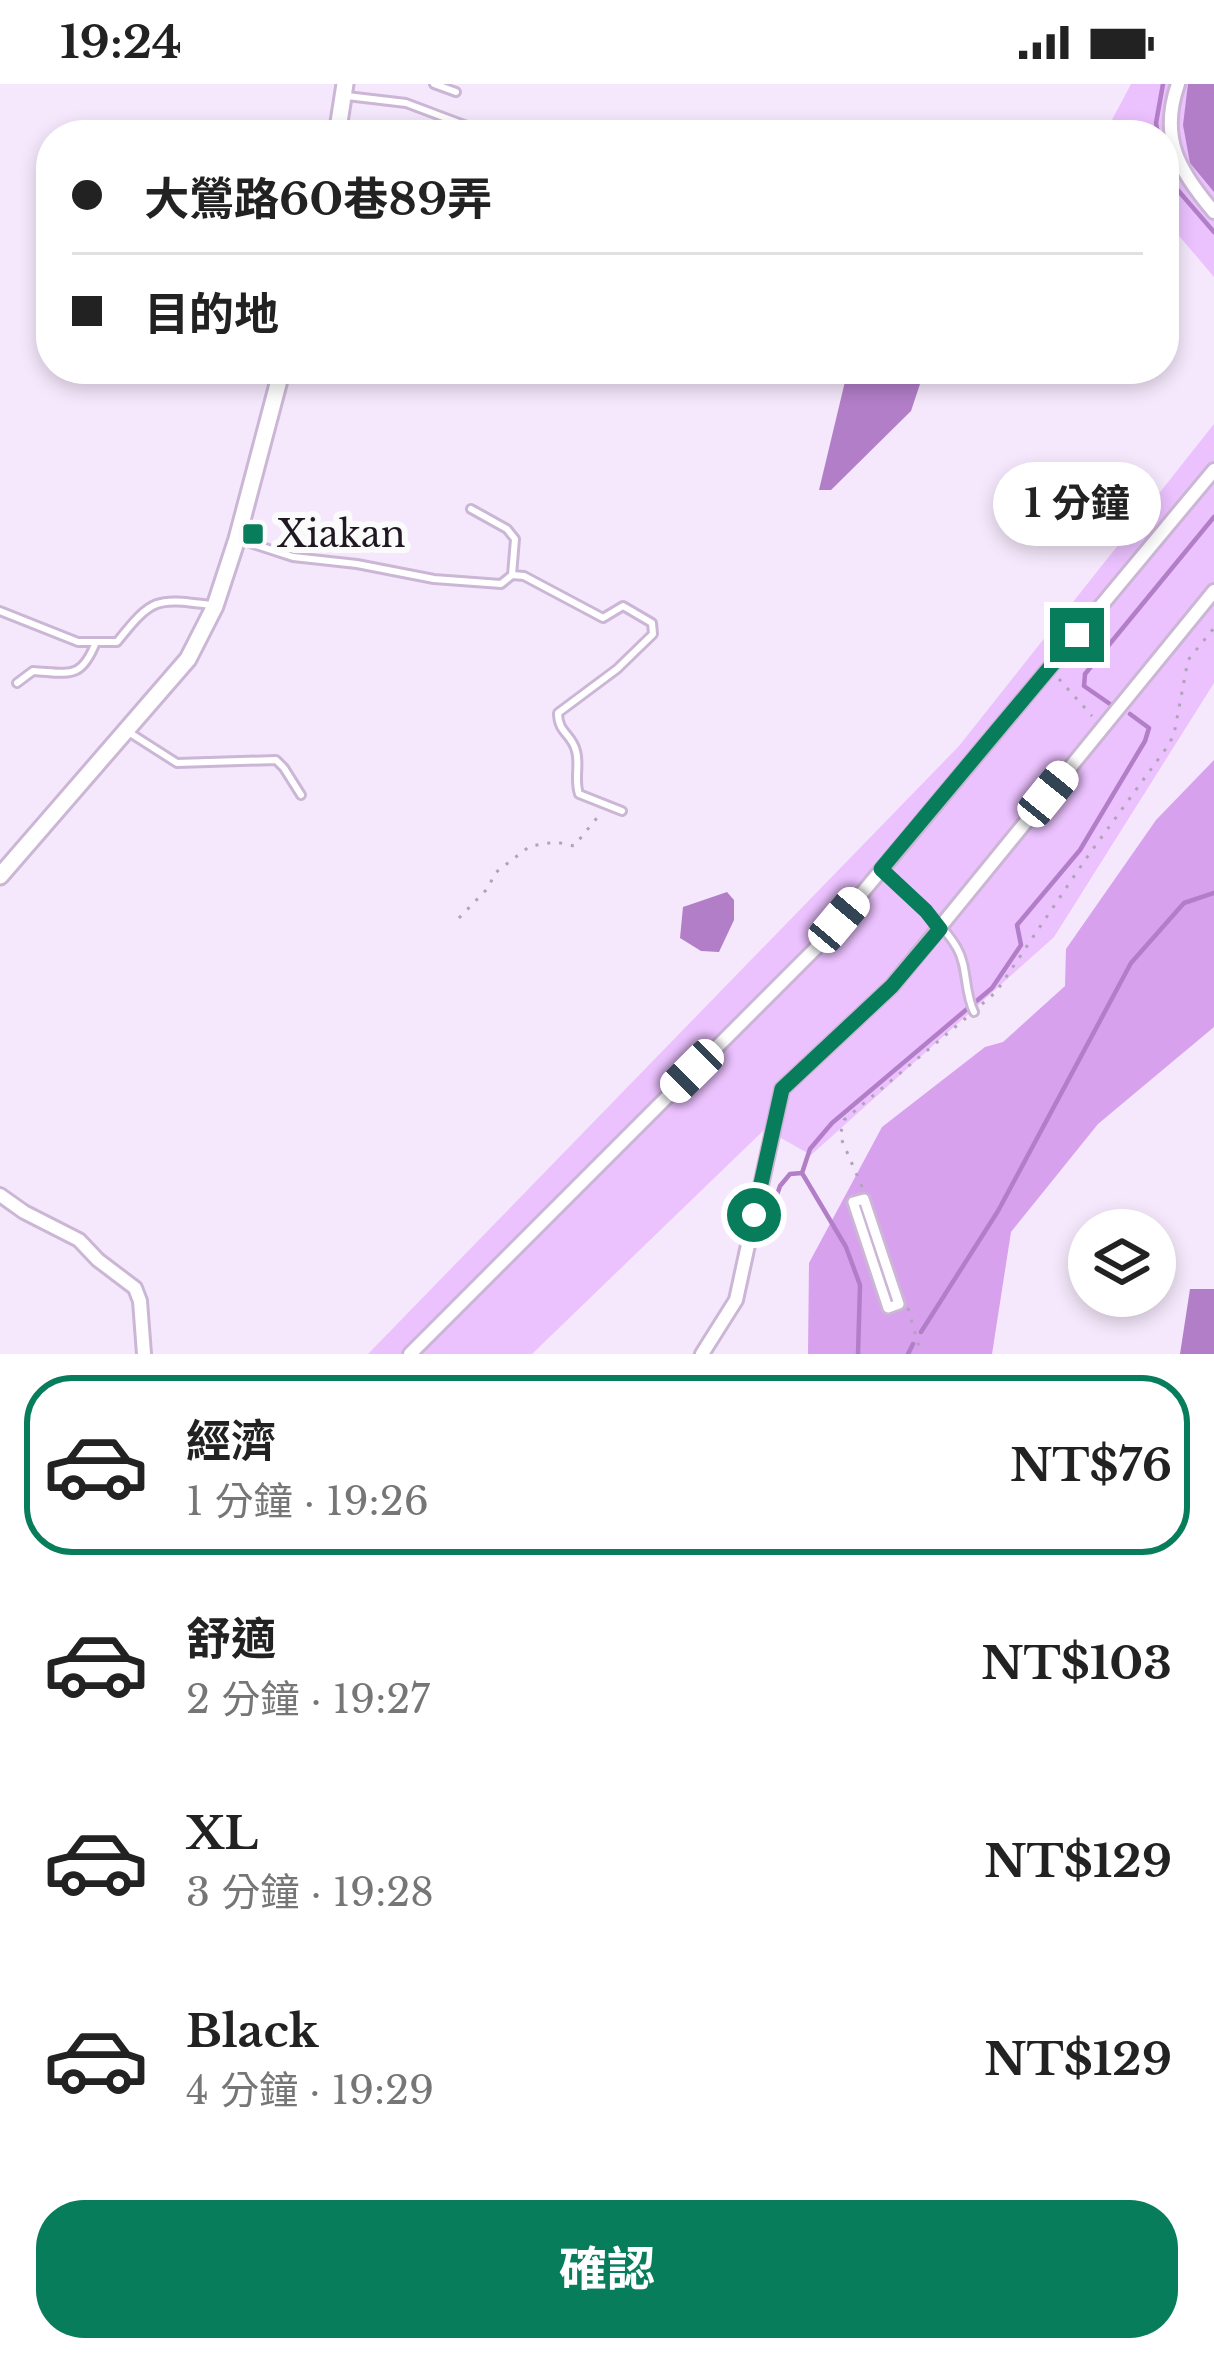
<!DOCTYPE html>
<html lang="zh-TW">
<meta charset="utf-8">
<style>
:root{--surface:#fff;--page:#f2f2f2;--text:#222;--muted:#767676;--line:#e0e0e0;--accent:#077d5b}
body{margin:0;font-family:"Libre Baskerville","Noto Sans TC",serif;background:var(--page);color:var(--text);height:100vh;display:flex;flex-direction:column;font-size:45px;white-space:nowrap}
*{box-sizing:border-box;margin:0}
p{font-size:39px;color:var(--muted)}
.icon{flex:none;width:66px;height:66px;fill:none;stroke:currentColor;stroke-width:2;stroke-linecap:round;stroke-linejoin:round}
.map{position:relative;height:1270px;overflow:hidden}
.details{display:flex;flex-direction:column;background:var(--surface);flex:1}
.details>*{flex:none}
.hud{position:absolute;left:36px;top:36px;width:1143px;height:264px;border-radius:48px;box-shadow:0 6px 18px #0003;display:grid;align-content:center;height:264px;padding:0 36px;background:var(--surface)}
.fabs{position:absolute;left:1068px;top:1125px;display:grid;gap:24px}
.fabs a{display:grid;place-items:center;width:108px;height:108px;border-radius:50%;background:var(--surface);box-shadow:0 6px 18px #0003;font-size:60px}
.end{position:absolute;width:54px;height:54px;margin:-27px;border:15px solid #077d5b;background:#fff;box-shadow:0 0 0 6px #fff}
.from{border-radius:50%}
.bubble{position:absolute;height:84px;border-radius:42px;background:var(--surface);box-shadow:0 6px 18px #0003;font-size:39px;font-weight:700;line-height:84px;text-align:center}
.car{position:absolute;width:36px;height:72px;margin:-36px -18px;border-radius:15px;box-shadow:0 0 9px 3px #0007;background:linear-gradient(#fff 24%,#345 0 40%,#fff 0 76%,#345 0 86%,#fff 0)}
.hud b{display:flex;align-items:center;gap:42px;height:114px;font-size:45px}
.hud b+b{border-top:3px solid var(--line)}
.hud i{width:30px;height:30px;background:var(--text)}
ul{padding:21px 0 0;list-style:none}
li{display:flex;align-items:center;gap:36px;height:180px;margin:0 24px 18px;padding:0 12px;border:6px solid transparent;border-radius:48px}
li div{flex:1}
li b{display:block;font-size:45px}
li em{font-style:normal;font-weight:700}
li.current{border-color:var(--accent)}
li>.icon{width:108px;height:108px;stroke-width:1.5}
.button{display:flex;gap:24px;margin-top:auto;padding:24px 36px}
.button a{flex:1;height:138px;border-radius:48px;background:var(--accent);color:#fff;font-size:48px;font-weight:700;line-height:138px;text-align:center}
.status{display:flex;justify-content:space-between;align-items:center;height:84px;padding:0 60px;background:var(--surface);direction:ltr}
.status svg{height:33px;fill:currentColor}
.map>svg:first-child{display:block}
</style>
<div class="status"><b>19:24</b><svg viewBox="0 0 49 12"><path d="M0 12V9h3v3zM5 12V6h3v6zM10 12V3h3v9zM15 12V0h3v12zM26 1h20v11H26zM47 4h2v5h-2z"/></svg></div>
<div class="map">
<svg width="1214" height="1270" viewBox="0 0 1214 1270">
<rect width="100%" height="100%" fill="#f5e8fc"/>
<path fill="#ebc1fe" d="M 1131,0 L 1214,0 L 1214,193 L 1164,134 L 1164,51 L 1104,51 Z
M 1214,340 L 1214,599 L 1054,853 L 811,1071 L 765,1045 L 532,1270 L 368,1270 L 959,662 Z"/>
<path fill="#d7a1ee" d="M 1214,676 L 1214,943 L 1098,1040 L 1011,1148 L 992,1270 L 808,1270 L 809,1179 L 882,1043 L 985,963 L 1003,958 L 1065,902 L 1066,865 L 1156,736 Z"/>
<path fill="#b27ec8" d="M 1188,0 L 1214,0 L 1214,108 L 1190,79 L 1183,41 Z
M 848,285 L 925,285 L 911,327 L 831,406 L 819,406 Z
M 727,808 L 734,816 L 734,836 L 719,868 L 701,867 L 680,854 L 683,823 Z
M 1190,1205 L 1214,1205 L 1214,1270 L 1180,1270 Z"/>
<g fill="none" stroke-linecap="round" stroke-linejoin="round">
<path stroke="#b27ec8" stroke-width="4.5" d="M 1158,51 L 1156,39 L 1163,0
M 1164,77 L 1176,104 L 1214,148
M 1110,620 L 1084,602 L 1085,590 L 1214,433
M 973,920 L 992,904 L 1021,861 L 1017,841 L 1080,766 L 1145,657 L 1149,644 L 1130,630
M 761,1157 L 780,1102 L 790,1090 L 802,1089
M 921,1248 L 998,1127 L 1131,879 L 1184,819 L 1214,809
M 858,1270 L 860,1201 L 846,1163 L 802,1089 L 810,1065 L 832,1039 L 967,925
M 908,1270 L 913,1260"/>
<g stroke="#ccb6d6" stroke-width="12">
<path id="service" d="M 434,0 L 456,8
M 347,12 L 406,19 L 491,51
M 471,425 L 507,445 L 515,455 L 512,491
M 241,456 L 293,473 L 357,480 L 434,495 L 501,500 L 512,491 L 524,492 L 603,534 L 623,522 L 652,539 L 653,550 L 617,585 L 558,629 C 558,649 572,650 576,667 C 580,681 574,696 579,710 L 622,727
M 0,527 L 78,558 L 117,558 C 153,513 156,514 211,521
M 17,599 L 33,587 C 70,589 81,596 96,558
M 130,649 L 177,679 L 276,676 L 284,684 L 301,711
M 884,788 C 906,811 941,836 957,864 C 968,883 964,908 974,928"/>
</g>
<g stroke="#ccb6d6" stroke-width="15">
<path id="pedestrian" d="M 864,1115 L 899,1220 L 888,1224 L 853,1118 Z"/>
</g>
<g stroke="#ccb6d6" stroke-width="18">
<path id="minor" d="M 1178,0 C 1159,54 1179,87 1214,128
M 0,1111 L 24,1128 L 79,1156 L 98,1176 L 135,1204 L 140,1217 L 144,1270
M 410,1270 L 818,862 L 1214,386
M 702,1270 L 736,1216 L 782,1005 L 892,902 L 1214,507"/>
</g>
<g stroke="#ccb6d6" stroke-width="21">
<path id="tertiary" d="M 337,51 L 345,0
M 0,792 L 188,575 L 215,522 L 237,455 L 282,285"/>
</g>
<path stroke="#afa4b5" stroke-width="3" stroke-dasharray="3 9" stroke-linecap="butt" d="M 1059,595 L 1092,632
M 459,834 L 488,804 L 495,789 L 530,762 L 556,758 L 574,762 L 601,729
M 982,920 L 996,908 L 1085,776 L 1170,659 L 1175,645 L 1188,576 L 1214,544
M 862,1103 L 840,1052 L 844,1036 L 966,934
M 908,1224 L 919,1263 L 918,1270"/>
<use href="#service" stroke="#fff" stroke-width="6"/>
<use href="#pedestrian" stroke="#fff" stroke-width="9"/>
<use href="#minor" stroke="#fff" stroke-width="12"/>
<use href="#tertiary" stroke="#fff" stroke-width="15"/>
</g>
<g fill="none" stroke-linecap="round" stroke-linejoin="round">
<path stroke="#077d5b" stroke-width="15" d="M 754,1131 L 782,1005 L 892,902 L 940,845 L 926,827 L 881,785 L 1077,551"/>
</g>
<rect fill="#077d5b" stroke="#fbfbfb" stroke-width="4.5" x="241" y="438" width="24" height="24" rx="6"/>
<g text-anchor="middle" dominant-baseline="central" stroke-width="12" stroke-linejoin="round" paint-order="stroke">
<g font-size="36" fill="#1f1722" stroke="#fbfbfb" text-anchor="start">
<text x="277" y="450">Xiakan</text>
</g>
</g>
</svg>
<div class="fabs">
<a><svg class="icon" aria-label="layers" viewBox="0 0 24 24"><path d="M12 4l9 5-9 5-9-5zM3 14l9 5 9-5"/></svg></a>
</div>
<i class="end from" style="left:754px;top:1131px"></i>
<i class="end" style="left:1077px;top:551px"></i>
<div class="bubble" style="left:993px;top:378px;width:168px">1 分鐘</div>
<i class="car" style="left:1048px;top:710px;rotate:39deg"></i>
<i class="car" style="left:839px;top:836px;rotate:40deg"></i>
<i class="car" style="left:692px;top:987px;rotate:225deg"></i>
<div class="hud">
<b><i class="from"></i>大鶯路60巷89弄</b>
<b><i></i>目的地</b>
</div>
</div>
<section class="details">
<ul>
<li class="current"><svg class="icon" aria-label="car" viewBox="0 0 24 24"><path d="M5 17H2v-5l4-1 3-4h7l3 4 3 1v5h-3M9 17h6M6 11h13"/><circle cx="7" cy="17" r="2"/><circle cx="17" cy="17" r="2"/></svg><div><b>經濟</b><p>1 分鐘 · 19:26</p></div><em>NT$76</em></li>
<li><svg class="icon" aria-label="car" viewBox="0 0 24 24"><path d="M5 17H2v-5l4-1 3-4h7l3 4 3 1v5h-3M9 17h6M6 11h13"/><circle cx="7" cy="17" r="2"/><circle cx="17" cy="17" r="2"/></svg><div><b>舒適</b><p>2 分鐘 · 19:27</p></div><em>NT$103</em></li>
<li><svg class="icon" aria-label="car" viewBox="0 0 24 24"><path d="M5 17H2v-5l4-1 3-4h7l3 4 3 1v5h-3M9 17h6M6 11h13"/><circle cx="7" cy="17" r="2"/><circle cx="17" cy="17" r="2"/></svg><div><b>XL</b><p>3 分鐘 · 19:28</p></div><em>NT$129</em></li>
<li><svg class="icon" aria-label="car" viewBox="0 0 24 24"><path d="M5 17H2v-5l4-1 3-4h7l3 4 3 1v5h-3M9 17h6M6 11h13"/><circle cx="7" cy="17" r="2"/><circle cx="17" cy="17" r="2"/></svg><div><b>Black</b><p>4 分鐘 · 19:29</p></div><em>NT$129</em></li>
</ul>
<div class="button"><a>確認</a></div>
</section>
